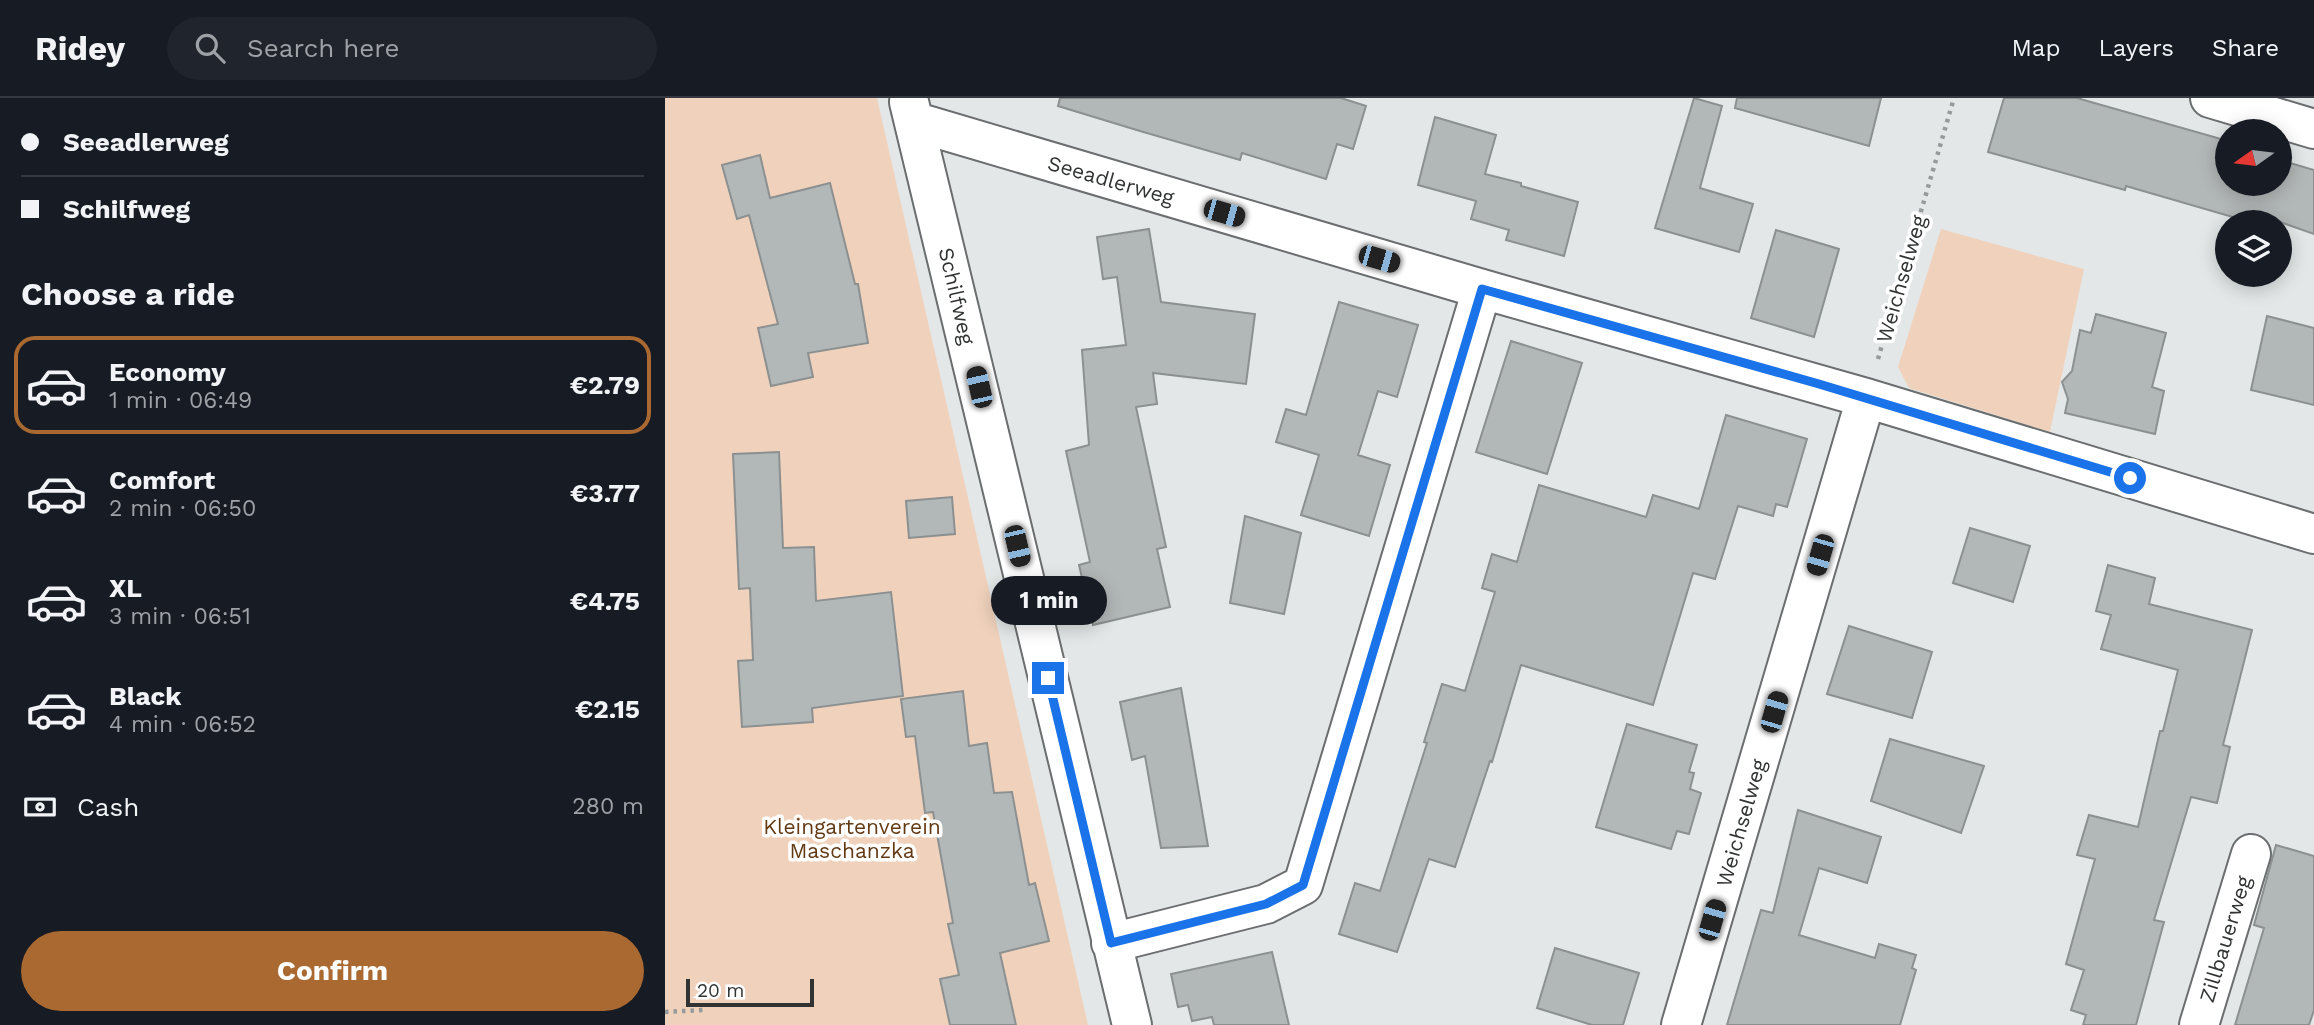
<!DOCTYPE html>
<meta charset="utf-8">
<style>
:root{--surface:#171b24;--page:#20242c;--text:#f1f3f6;--muted:#9ea1a6;--line:#363941;--accent:#a96931}
body{margin:0;font-family:"Work Sans",sans-serif;background:var(--page);color:var(--text);height:100vh;display:flex;flex-direction:column;font-size:26px;white-space:nowrap}
*{box-sizing:border-box;margin:0}
p{font-size:23px;color:var(--muted)}
.icon{flex:none;width:38px;height:38px;fill:none;stroke:currentColor;stroke-width:2;stroke-linecap:round;stroke-linejoin:round}
.map{position:relative;flex:1;overflow:hidden}
.drawer{display:flex;flex-direction:column;background:var(--surface);width:665px}
.drawer>*{flex:none}
.guide{display:grid;align-content:center;height:154px;padding:0 21px;background:var(--surface)}
.needle{width:46px;rotate:256deg}
.buttons{position:absolute;left:1550px;top:21px;display:grid;gap:14px}
.buttons a{display:grid;place-items:center;width:77px;height:77px;border-radius:50%;background:var(--surface);box-shadow:0 4px 18px #0003;font-size:35px}
.scale{position:absolute;left:21px;bottom:18px;width:128px;box-sizing:border-box;padding-left:7px;border:4px solid #323434;border-top:0;font-size:19px;line-height:24px;white-space:nowrap;color:#323434;-webkit-text-stroke:5px #fff;paint-order:stroke}
.end{position:absolute;width:32px;height:32px;margin:-16px;border:9px solid #1a73e8;background:#fff;box-shadow:0 0 0 4px #fff}
.from{border-radius:50%}
.bubble{position:absolute;height:49px;border-radius:24px;background:var(--surface);box-shadow:0 4px 18px #0003;font-size:23px;font-weight:700;line-height:49px;text-align:center}
.car{position:absolute;width:21px;height:42px;margin:-21px -10px;border-radius:9px;box-shadow:0 0 5px 2px #0007;background:linear-gradient(#222 24%,#8ab4d8 0 40%,#222 0 76%,#8ab4d8 0 86%,#222 0)}
.guide b{display:flex;align-items:center;gap:24px;height:66px;font-size:26px}
.guide b+b{border-top:2px solid var(--line)}
.guide i{width:18px;height:18px;background:var(--text)}
ul{padding:0;list-style:none}
li{display:flex;align-items:center;gap:21px;height:98px;margin:0 14px 10px;padding:0 7px;border:4px solid transparent;border-radius:21px}
li div{flex:1}
li b{display:block;font-size:26px}
li em{font-style:normal;font-weight:700}
li.selected{border-color:var(--accent)}
li>.icon{width:63px;height:63px;stroke-width:1.5}
h2{padding:0 21px;font-size:32px;line-height:84px}
.pay{display:flex;align-items:center;gap:18px;height:77px;padding:0 21px;font-size:26px}
.pay p{margin-inline-start:auto}
.primary-button{display:flex;gap:14px;margin-top:auto;padding:14px 21px}
.primary-button a{flex:1;height:80px;border-radius:42px;background:var(--accent);color:#fff;font-size:28px;font-weight:700;line-height:80px;text-align:center}
header{display:flex;align-items:center;gap:42px;box-sizing:border-box;height:98px;padding:0 35px;background:var(--surface);border-bottom:2px solid var(--line)}
header strong{font-size:33px}
nav{display:flex;gap:38px;margin-inline-start:auto;font-size:24px}
.search{width:490px;height:63px;background:var(--page);display:flex;align-items:center;gap:18px;box-sizing:border-box;padding:0 24px;border-radius:38px;color:var(--muted);font-size:26px}
main{display:flex;flex:1;min-height:0}
.map>svg:first-child{display:block}
</style>
<header>
<strong>Ridey</strong>
<div class="search"><svg class="icon" aria-label="search" viewBox="0 0 24 24"><circle cx="10" cy="10" r="6"/><path d="M15 15l6 6"/></svg>Search here</div>
<nav><a>Map</a><a>Layers</a><a>Share</a></nav>
</header>
<main>
<section class="drawer">
<div class="guide">
<b><i class="from"></i>Seeadlerweg</b>
<b><i></i>Schilfweg</b>
</div>
<h2>Choose a ride</h2>
<ul>
<li class="selected"><svg class="icon" aria-label="car" viewBox="0 0 24 24"><path d="M5 17H2v-5l4-1 3-4h7l3 4 3 1v5h-3M9 17h6M6 11h13"/><circle cx="7" cy="17" r="2"/><circle cx="17" cy="17" r="2"/></svg><div><b>Economy</b><p>1 min · 06:49</p></div><em>€2.79</em></li>
<li><svg class="icon" aria-label="car" viewBox="0 0 24 24"><path d="M5 17H2v-5l4-1 3-4h7l3 4 3 1v5h-3M9 17h6M6 11h13"/><circle cx="7" cy="17" r="2"/><circle cx="17" cy="17" r="2"/></svg><div><b>Comfort</b><p>2 min · 06:50</p></div><em>€3.77</em></li>
<li><svg class="icon" aria-label="car" viewBox="0 0 24 24"><path d="M5 17H2v-5l4-1 3-4h7l3 4 3 1v5h-3M9 17h6M6 11h13"/><circle cx="7" cy="17" r="2"/><circle cx="17" cy="17" r="2"/></svg><div><b>XL</b><p>3 min · 06:51</p></div><em>€4.75</em></li>
<li><svg class="icon" aria-label="car" viewBox="0 0 24 24"><path d="M5 17H2v-5l4-1 3-4h7l3 4 3 1v5h-3M9 17h6M6 11h13"/><circle cx="7" cy="17" r="2"/><circle cx="17" cy="17" r="2"/></svg><div><b>Black</b><p>4 min · 06:52</p></div><em>€2.15</em></li>
</ul>
<div class="pay"><svg class="icon" aria-label="cash" viewBox="0 0 24 24"><path d="M3 7h18v10H3z"/><circle cx="12" cy="12" r="2"/></svg>Cash<p>280 m</p></div>
<div class="primary-button"><a>Confirm</a></div>
</section>
<div class="map">
<svg width="1649" height="927" viewBox="0 0 1649 927">
<rect width="100%" height="100%" fill="#e3e7e8"/>
<path fill="#f0d2bc" d="M 0,0 L 212,0 L 423,927 L 0,927 Z
M 1276,131 L 1419,171 L 1385,334 L 1244,290 L 1233,269 Z"/>
<path fill="#b2b7b7" stroke="#8c9090" stroke-width="2" d="M 395,0 L 676,0 L 701,8 L 688,51 L 672,46 L 661,81 L 577,55 L 575,62 L 475,33 L 393,8 Z
M 1029,0 L 1057,8 L 1035,90 L 1088,106 L 1074,154 L 990,130 Z
M 1072,0 L 1216,0 L 1204,48 L 1070,10 Z
M 1339,0 L 1412,0 L 1563,43 L 1563,86 L 1615,86 L 1615,62 L 1649,72 L 1649,136 L 1615,124 L 1580,115 L 1578,122 L 1461,88 L 1460,92 L 1323,54 Z
M 770,19 L 831,37 L 820,76 L 856,85 L 856,88 L 913,104 L 899,158 L 841,142 L 844,132 L 806,121 L 811,103 L 753,87 Z
M 95,57 L 105,100 L 165,85 L 190,186 L 193,186 L 203,245 L 143,255 L 148,279 L 106,288 L 93,230 L 113,226 L 84,117 L 72,121 L 57,67 Z
M 484,131 L 496,204 L 590,216 L 581,286 L 488,275 L 492,306 L 471,309 L 501,449 L 492,451 L 505,509 L 428,527 L 414,467 L 425,464 L 401,353 L 424,347 L 417,252 L 461,247 L 452,179 L 438,181 L 432,139 Z
M 1111,132 L 1174,151 L 1149,239 L 1086,220 Z
M 674,204 L 753,227 L 732,299 L 713,293 L 693,357 L 725,367 L 704,438 L 636,417 L 654,357 L 611,344 L 621,311 L 641,317 Z
M 1431,216 L 1501,235 L 1487,289 L 1499,293 L 1490,336 L 1400,315 L 1403,301 L 1397,284 L 1407,273 L 1415,232 L 1426,235 Z
M 1602,218 L 1649,230 L 1649,307 L 1586,292 Z
M 846,243 L 917,265 L 882,376 L 811,354 Z
M 1061,317 L 1142,341 L 1122,409 L 1111,406 L 1108,418 L 1073,408 L 1050,481 L 1028,475 L 988,607 L 856,567 L 827,664 L 825,663 L 790,769 L 764,761 L 732,854 L 674,836 L 690,785 L 715,793 L 762,645 L 759,644 L 777,586 L 800,593 L 830,494 L 817,490 L 827,456 L 852,464 L 874,387 L 981,419 L 988,397 L 1034,411 Z
M 114,354 L 118,450 L 149,449 L 151,503 L 226,494 L 238,598 L 147,610 L 148,624 L 77,629 L 73,563 L 88,562 L 85,490 L 74,491 L 68,356 Z
M 287,399 L 290,436 L 244,440 L 241,403 Z
M 580,418 L 636,435 L 619,516 L 565,505 Z
M 1305,430 L 1365,448 L 1348,504 L 1288,485 Z
M 1443,467 L 1490,480 L 1484,506 L 1587,532 L 1558,647 L 1565,649 L 1552,705 L 1526,699 L 1489,822 L 1499,824 L 1471,927 L 1418,927 L 1421,917 L 1406,912 L 1419,872 L 1401,866 L 1430,761 L 1412,757 L 1424,717 L 1473,729 L 1495,633 L 1498,633 L 1513,572 L 1436,551 L 1446,517 L 1431,513 Z
M 1184,528 L 1267,554 L 1247,620 L 1162,596 Z
M 516,590 L 543,748 L 496,750 L 480,658 L 467,662 L 455,604 Z
M 298,593 L 304,648 L 322,645 L 329,695 L 347,694 L 364,787 L 370,785 L 384,843 L 335,855 L 351,927 L 285,927 L 275,881 L 294,877 L 283,826 L 288,825 L 268,714 L 260,715 L 250,638 L 241,639 L 236,601 Z
M 962,626 L 1032,647 L 1024,674 L 1029,675 L 1025,691 L 1036,695 L 1024,736 L 1012,733 L 1006,751 L 931,729 Z
M 1225,641 L 1319,668 L 1296,735 L 1206,703 Z
M 1133,712 L 1216,739 L 1202,785 L 1154,770 L 1134,837 L 1210,860 L 1214,846 L 1251,857 L 1247,870 L 1251,872 L 1235,927 L 1062,927 L 1096,812 L 1108,815 Z
M 1611,747 L 1649,758 L 1649,912 L 1644,927 L 1570,927 L 1599,830 L 1589,827 Z
M 890,850 L 974,875 L 958,927 L 927,927 L 872,910 Z
M 607,854 L 624,927 L 549,927 L 547,919 L 527,923 L 523,907 L 513,909 L 506,876 Z"/>
<g fill="none" stroke-linecap="round" stroke-linejoin="round">
<g stroke="#6a6e6f" stroke-width="42">
<path id="minor" d="M 1545,0 L 1649,31
M 244,4 L 467,927
M 251,24 L 817,191 L 1201,300 L 1649,436
M 446,845 L 601,806 L 638,787 L 817,191
M 1016,927 L 1201,300
M 1534,927 L 1586,756"/>
</g>
<path stroke="#979a9b" stroke-width="4.5" stroke-dasharray="3.5 5" stroke-linecap="butt" d="M 1213,261 L 1289,0
M 0,914 L 38,912"/>
<use href="#minor" stroke="#fff" stroke-width="38"/>
</g>
<g fill="none" stroke-linecap="round" stroke-linejoin="round">
<path stroke="#1a73e8" stroke-width="9" d="M 383,580 L 446,845 L 601,806 L 638,787 L 817,191 L 1154,286 L 1465,380"/>
</g>
<g text-anchor="middle" dominant-baseline="central" stroke-width="7" stroke-linejoin="round" paint-order="stroke">
<g font-size="21" fill="#323434" stroke="#fff">
<text transform="translate(446 82) rotate(16)">Seeadlerweg</text>
<text transform="translate(1236 181) rotate(-74)">Weichselweg</text>
<text transform="translate(292 198) rotate(77)">Schilfweg</text>
<text transform="translate(1076 725) rotate(-74)">Weichselweg</text>
<text transform="translate(1560 841) rotate(-73)">Zillbauerweg</text>
</g>
<g font-size="21" fill="#633a14" stroke="#fff">
<text x="187" y="728">Kleingartenverein<tspan x="187" dy="24">Maschanzka</tspan></text>
</g>
</g>
</svg>
<div class="buttons">
<a><svg class="needle" viewBox="-14 -14 28 28"><path d="M0-13l5 13h-10z" fill="#e53935"/><path d="M0 13l5-13h-10z" fill="#9ea1a6"/></svg></a>
<a><svg class="icon" aria-label="layers" viewBox="0 0 24 24"><path d="M12 4l9 5-9 5-9-5zM3 14l9 5 9-5"/></svg></a>
</div>
<div class="scale">20 m</div>
<i class="end from" style="left:1465px;top:380px"></i>
<i class="end" style="left:383px;top:580px"></i>
<div class="bubble" style="left:326px;top:478px;width:116px">1 min</div>
<i class="car" style="left:559px;top:115px;rotate:106deg"></i>
<i class="car" style="left:714px;top:161px;rotate:106deg"></i>
<i class="car" style="left:314px;top:289px;rotate:347deg"></i>
<i class="car" style="left:352px;top:448px;rotate:167deg"></i>
<i class="car" style="left:1155px;top:457px;rotate:196deg"></i>
<i class="car" style="left:1109px;top:614px;rotate:16deg"></i>
<i class="car" style="left:1047px;top:822px;rotate:16deg"></i>
</div>
</main>
